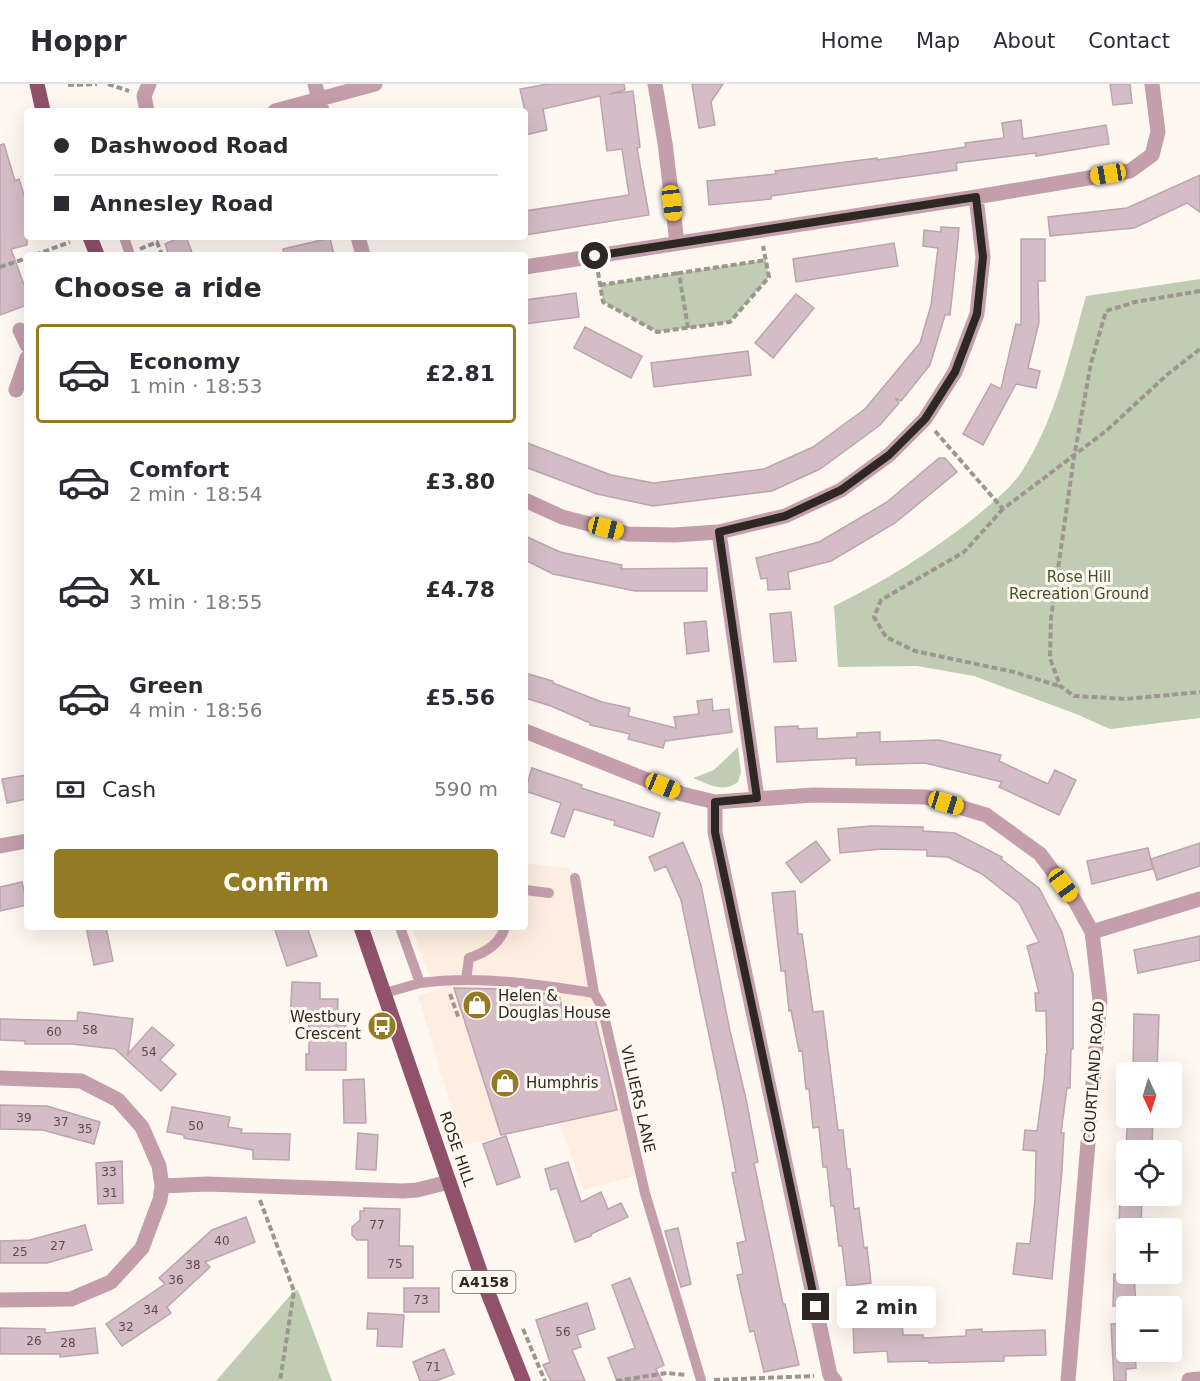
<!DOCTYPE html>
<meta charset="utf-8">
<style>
:root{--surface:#fff;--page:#f2f2f3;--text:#2b2b33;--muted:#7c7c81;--line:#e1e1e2;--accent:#947a22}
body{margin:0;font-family:"DejaVu Sans",sans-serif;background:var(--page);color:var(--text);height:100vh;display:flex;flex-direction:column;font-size:22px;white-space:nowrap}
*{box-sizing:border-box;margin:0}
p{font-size:20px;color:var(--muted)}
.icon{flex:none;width:33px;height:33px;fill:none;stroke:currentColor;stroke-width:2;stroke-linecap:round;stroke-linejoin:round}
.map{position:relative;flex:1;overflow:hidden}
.details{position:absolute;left:24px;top:168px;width:504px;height:678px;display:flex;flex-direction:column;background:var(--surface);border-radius:6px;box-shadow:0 6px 24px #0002}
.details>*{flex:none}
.top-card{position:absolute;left:24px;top:24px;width:504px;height:132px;border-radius:6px;box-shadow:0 6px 24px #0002;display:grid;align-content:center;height:132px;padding:0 30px;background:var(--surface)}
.needle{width:39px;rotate:176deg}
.fabs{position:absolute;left:1116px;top:978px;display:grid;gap:12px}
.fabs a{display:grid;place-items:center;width:66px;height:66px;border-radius:6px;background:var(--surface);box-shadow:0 6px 24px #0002;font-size:30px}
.end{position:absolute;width:27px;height:27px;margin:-14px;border:8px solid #2e2822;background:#fff;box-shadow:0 0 0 3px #fff}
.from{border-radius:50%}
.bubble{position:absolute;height:42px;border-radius:6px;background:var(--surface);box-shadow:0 6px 24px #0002;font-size:20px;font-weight:800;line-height:42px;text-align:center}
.car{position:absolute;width:18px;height:36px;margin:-18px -9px;border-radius:8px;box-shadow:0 0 4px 2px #0007;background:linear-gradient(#f5c518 24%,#345 0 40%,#f5c518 0 76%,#345 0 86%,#f5c518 0)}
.top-card b{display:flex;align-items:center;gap:21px;height:57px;font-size:22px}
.top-card b+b{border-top:2px solid var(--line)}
.top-card i{width:15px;height:15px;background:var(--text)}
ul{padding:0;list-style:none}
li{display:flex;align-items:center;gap:18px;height:99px;margin:0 12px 9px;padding:0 18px;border:3px solid transparent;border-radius:6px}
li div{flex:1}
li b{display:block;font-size:22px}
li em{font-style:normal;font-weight:800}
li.current{border-color:var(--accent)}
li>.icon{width:54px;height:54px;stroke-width:1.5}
h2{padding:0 30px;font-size:27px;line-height:72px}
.pay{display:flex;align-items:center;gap:15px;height:66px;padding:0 30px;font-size:22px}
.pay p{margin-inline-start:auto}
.primary-button{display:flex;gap:12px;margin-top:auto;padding:12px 30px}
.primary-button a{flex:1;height:69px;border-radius:6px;background:var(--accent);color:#fff;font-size:24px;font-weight:800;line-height:69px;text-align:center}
header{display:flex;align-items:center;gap:36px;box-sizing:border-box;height:84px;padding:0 30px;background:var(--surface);border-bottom:2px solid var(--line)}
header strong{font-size:28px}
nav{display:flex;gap:33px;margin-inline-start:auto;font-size:21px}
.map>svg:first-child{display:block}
</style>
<header>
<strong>Hoppr</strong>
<nav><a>Home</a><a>Map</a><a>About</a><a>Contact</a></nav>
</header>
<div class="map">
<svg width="1200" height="1297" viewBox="0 0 1200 1297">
<rect width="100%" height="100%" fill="#fff8f1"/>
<path fill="#fdeee1" d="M 525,779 L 569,784 L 589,905 L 599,923 L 638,1091 L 584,1106 L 559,1039 L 463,1061 L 418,912 L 444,904 L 442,891 L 432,893 L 425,882 L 412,843 L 525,843 Z"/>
<path fill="#c1cdb2" d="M 766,176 L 769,193 L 730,238 L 657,248 L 603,218 L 600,201 Z
M 1200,195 L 1200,634 L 1110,645 L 1076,630 L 974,592 L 917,582 L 838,583 L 834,522 C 885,497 928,470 973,435 C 989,421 1010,406 1022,387 C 1056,334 1069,272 1086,212 Z
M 738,663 L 741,688 L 738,698 C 723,709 710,701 693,694 L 714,686 Z
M 298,1206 L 332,1297 L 216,1297 L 294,1207 Z"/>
<path fill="#d4bdc6" stroke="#bba4ae" stroke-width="1.5" d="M 548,0 L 624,0 L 625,6 L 609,10 L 633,7 L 640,63 L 637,64 L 649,131 L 525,151 L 525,127 L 629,111 L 622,65 L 607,67 L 600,12 L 543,25 L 547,46 L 525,51 L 525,27 L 520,5 Z
M 692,0 L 723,0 L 711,18 L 715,41 L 699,44 Z
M 1110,0 L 1130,0 L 1132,19 L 1113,21 Z
M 1021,36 L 1023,55 L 1106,41 L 1109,60 L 1036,72 L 1036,69 L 956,79 L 957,86 L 771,112 L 771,115 L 709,121 L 707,97 L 776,90 L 775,87 L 877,74 L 877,76 L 966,63 L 965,59 L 1004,54 L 1002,39 Z
M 4,60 L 15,97 L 19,95 L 27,120 L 27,161 L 11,165 L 27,209 L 27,221 L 0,231 L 0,61 Z
M 1200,91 L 1200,128 L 1187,119 L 1134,144 L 1050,152 L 1048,133 L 1127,124 Z
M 941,143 L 959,144 L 956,175 L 950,231 L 945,231 L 930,281 L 901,317 L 895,314 L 899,319 L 880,341 L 820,385 L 772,407 L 653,422 L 597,410 L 525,383 L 525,358 L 611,391 L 654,399 L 764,385 L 813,363 L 865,325 L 920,259 L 931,221 L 938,164 L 923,162 L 924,146 L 941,148 Z
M 181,153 L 186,153 L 193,171 L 169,171 L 165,160 Z
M 330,154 L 334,171 L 284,171 L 283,165 Z
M 1021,155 L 1045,155 L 1045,197 L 1038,197 L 1039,238 L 1028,284 L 1040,287 L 1036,304 L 1016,300 L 983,361 L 963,350 L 991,300 L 1001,305 L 1016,240 L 1021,241 Z
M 894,159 L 898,182 L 796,198 L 793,175 Z
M 576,209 L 579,233 L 525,240 L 525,216 Z
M 796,210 L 814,224 L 773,274 L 755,259 Z
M 585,243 L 642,272 L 631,294 L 574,264 Z
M 748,267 L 751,291 L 654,303 L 651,279 Z
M 939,374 L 945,374 L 957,388 L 895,439 L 831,477 L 788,488 L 790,505 L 768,506 L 767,494 L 761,495 L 756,474 L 819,458 L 887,418 Z
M 525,452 L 560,468 L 622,481 L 621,485 L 707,484 L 707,507 L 635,507 L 553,490 L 525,476 Z
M 791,528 L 796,577 L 774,578 L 770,530 Z
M 706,537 L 709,567 L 687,570 L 684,539 Z
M 525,589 L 553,597 L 553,599 L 602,618 L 630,624 L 628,632 L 676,644 L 674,633 L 699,630 L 697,617 L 712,615 L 713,627 L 729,625 L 732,648 L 665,657 L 663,664 L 628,655 L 630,650 L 590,641 L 590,639 L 551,622 L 525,614 Z
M 798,642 L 798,645 L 817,644 L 817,655 L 857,653 L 857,649 L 880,648 L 880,658 L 939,656 L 1001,671 L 999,677 L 1048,700 L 1055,686 L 1076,696 L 1059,731 L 999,703 L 1002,698 L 925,679 L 856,681 L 856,674 L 777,678 L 775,643 Z
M 532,684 L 582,701 L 581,704 L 660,729 L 653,753 L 614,741 L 615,737 L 574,725 L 564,753 L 551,749 L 561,719 L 525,707 Z
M 27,691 L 27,715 L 7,719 L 2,695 Z
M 871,742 L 923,743 L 923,747 L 955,749 L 1002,773 L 1001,775 L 1039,804 L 1062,848 L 1073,890 L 1073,965 L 1071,965 L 1070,1004 L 1067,1004 L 1061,1049 L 1064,1049 L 1062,1086 L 1052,1195 L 1013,1190 L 1017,1159 L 1030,1160 L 1035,1116 L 1036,1067 L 1023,1066 L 1025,1046 L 1037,1047 L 1044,997 L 1046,970 L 1047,970 L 1046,927 L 1036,927 L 1035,909 L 1039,909 L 1027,862 L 1039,858 L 1019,819 L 982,790 L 948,773 L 927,772 L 927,766 L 882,765 L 840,769 L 838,745 Z
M 816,757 L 830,776 L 801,799 L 786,779 Z
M 683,758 L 701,801 L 730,947 L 746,1015 L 758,1078 L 754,1079 L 771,1161 L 783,1220 L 785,1220 L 799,1281 L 764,1288 L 754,1247 L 750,1248 L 737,1191 L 743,1190 L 737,1159 L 746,1157 L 732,1089 L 736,1088 L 722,1014 L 681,816 L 666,782 L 655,787 L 649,773 Z
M 1200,759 L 1200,782 L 1157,796 L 1151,775 Z
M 1148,764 L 1153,785 L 1092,800 L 1087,777 Z
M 22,798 L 27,821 L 0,827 L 0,803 Z
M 795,807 L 798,850 L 802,850 L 813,928 L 823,927 L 838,1046 L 843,1046 L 847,1085 L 850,1085 L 854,1125 L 859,1124 L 864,1164 L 867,1163 L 871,1199 L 847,1202 L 842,1162 L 839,1162 L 834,1122 L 831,1122 L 827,1083 L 823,1083 L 819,1043 L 813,1044 L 809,1005 L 806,1005 L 802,966 L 799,967 L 791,926 L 789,927 L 785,887 L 781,887 L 772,809 Z
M 86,843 L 106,843 L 113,877 L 94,881 Z
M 274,843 L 307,843 L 317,872 L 287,882 Z
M 1200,852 L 1200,876 L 1138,889 L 1134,866 Z
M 292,898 L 320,899 L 320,915 L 338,915 L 337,941 L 346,941 L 346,986 L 306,986 L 306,970 L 309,970 L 309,937 L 290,937 Z
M 454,904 L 506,905 L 559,911 L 564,933 L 593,926 L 617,1026 L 501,1051 Z
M 78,928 L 133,935 L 128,970 L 152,943 L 174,961 L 160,976 L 176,990 L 161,1007 L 115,965 L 72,960 L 25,960 L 25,957 L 0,956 L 0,935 L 77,937 Z
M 1134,930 L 1159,931 L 1157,988 L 1133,988 Z
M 364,995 L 366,1039 L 344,1039 L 343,996 Z
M 0,1021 L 47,1022 L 100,1038 L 94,1060 L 43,1046 L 0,1045 Z
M 172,1023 L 230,1033 L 228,1043 L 242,1045 L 241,1049 L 290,1050 L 289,1076 L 253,1075 L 253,1066 L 184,1054 L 184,1051 L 167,1048 Z
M 1128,1034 L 1153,1034 L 1152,1062 L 1126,1061 Z
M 358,1049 L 378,1051 L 376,1086 L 356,1085 Z
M 506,1052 L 520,1093 L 497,1101 L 483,1060 Z
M 122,1077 L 123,1119 L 98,1120 L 96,1079 Z
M 568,1078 L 581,1118 L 601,1108 L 608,1125 L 621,1119 L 628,1133 L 591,1150 L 591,1152 L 575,1158 L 557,1104 L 551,1106 L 545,1085 Z
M 1120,1113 L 1142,1113 L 1141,1144 L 1119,1144 Z
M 364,1124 L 400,1125 L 399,1162 L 413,1162 L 413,1194 L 368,1194 L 368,1156 L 357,1156 L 352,1151 L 352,1143 L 360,1136 L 360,1127 L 364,1127 Z
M 246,1133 L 255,1158 L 205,1178 L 210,1183 L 167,1223 L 171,1229 L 122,1262 L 106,1240 L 165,1200 L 159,1194 L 212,1146 Z
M 85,1141 L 92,1166 L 47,1179 L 0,1179 L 0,1157 L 30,1156 Z
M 678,1144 L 691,1200 L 681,1203 L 665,1147 Z
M 1114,1190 L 1134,1190 L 1136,1222 L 1113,1222 Z
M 630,1194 L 664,1281 L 656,1285 L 662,1297 L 617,1297 L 608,1274 L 635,1264 L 612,1201 Z
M 404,1204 L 439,1204 L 439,1228 L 404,1228 Z
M 587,1219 L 595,1245 L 577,1251 L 581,1263 L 572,1266 L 585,1297 L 551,1297 L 543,1281 L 550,1278 L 536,1236 Z
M 368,1229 L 404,1231 L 402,1263 L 377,1262 L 378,1245 L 367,1245 Z
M 879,1234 L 879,1237 L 902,1236 L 903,1251 L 923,1251 L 923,1254 L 966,1252 L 966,1246 L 982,1245 L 982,1248 L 1045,1246 L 1046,1271 L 1004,1272 L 1004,1277 L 929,1279 L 928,1277 L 888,1278 L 887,1267 L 854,1269 L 853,1235 Z
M 1126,1239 L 1126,1268 L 1135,1268 L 1136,1284 L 1126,1285 L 1126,1297 L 1114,1297 L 1111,1240 Z
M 0,1244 L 45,1245 L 45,1249 L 95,1244 L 98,1269 L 60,1273 L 60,1270 L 0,1270 Z
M 444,1265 L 454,1290 L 436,1297 L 420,1297 L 413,1278 Z"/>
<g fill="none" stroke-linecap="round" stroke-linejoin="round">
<path stroke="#9d9690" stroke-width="4" stroke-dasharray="6 3" stroke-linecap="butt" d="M 108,0 L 129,7
M 68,1 L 97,0
M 140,165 L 157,158 L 162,171
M 35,171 L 70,158
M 0,183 L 27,174
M 598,188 L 603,218 L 657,248 L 730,238 L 769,193 L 763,162
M 600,201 L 679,189
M 1200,207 L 1135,218 L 1106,227 L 1091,279 L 1074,373 L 1051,534 L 1050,574 L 1060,602 L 1074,612 L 1126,615 L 1200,608
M 688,244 L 679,189 L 766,176
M 935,347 L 1003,425 L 1106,347 L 1168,290 L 1200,265
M 1003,425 L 964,468 L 881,516 L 874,533 L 886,553 L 915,567 L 1014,588 L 1059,602
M 450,910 L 459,935
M 260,1116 L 294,1207 L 280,1297
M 523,1245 L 545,1297
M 714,1296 L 814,1292
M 616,1297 L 667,1289 L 686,1291"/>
<path stroke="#c49eaa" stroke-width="10" d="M 124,153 L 130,171
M 575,794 L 594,909
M 525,806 L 549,809
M 466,896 L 469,874 C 485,869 500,860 505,843
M 420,899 C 478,891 536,900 594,909 L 602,923 L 645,1109 L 701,1296
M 385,909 L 420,899 L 400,843"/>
<path stroke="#c49eaa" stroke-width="15" d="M 315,0 L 322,27
M 655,0 L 665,59 L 677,159
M 147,27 L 144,12 L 149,0
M 275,27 L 375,0
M 358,153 L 363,171
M 525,183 L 976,113 L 1130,87 L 1152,71 L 1158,48 L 1152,0
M 20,246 L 27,261
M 16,306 L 27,274
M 525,416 L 562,433 L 628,450 L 674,451 L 719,448 L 785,432 L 841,406 L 889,371 L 925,335 L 955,288 L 977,230 L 983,173 L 976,113
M 719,448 L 757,714
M 525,647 L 682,710 L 715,718 L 813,711 L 926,713 L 986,731 L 1040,770 L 1075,817 L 1092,848 L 1100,916 L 1068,1297
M 715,718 L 715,748 L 830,1291 L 835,1297
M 0,762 L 27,757
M 1092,848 L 1200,815
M 0,994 L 81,997 L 118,1016 L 142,1043 L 159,1082 L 162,1102 L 160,1116 L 142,1164 L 111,1198 L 71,1215 L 0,1216
M 162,1102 L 207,1100 L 403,1107 L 417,1106 L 449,1098
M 1189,1296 L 1200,1295"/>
<path stroke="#91516a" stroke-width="15" d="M 37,0 L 43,27
M 90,153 L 97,171
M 361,843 L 484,1199 L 523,1297"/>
</g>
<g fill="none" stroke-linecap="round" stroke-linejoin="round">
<path stroke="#2e2822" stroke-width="8" d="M 595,172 L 976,113 L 983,173 L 977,230 L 955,288 L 925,335 L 889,371 L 841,406 L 785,432 L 719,448 L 757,714 L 715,718 L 715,748 L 816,1223"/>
</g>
<defs>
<g id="shop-disc" transform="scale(1.5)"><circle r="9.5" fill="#947a22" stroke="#fff8f1"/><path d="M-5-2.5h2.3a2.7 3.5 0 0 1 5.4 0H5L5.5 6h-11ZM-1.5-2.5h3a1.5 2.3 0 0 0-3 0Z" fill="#fff"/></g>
<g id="bus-disc" transform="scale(1.5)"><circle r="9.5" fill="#947a22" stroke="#fff8f1"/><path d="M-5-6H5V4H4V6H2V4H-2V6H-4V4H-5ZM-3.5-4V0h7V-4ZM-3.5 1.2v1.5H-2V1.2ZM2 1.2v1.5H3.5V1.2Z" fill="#fff"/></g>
</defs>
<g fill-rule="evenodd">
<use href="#shop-disc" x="477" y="921"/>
<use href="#bus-disc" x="382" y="942"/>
<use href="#shop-disc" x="505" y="999"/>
</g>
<g text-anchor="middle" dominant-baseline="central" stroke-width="6" stroke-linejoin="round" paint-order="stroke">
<g font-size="12" fill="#584d4b">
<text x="90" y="946">58</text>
<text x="54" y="948">60</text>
<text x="149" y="968">54</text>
<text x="24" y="1034">39</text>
<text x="61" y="1038">37</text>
<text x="196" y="1042">50</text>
<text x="85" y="1045">35</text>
<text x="109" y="1088">33</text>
<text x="110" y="1109">31</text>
<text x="377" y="1141">77</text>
<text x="222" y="1157">40</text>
<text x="58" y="1162">27</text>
<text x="20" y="1168">25</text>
<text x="395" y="1180">75</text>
<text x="193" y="1181">38</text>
<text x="176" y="1196">36</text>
<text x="421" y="1216">73</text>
<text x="151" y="1226">34</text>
<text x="126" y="1243">32</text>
<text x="563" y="1248">56</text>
<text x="34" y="1257">26</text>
<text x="68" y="1259">28</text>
<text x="433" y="1283">71</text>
</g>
<rect fill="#fff8f1" stroke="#6d6660" stroke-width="1.5" x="452.5" y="1187" width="63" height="22" rx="4.5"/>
<g font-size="14" font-weight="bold" fill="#2e2822">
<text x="484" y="1198">A4158</text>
</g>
<g font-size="15" fill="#3f5322" stroke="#fff8f1">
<text x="1079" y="493">Rose Hill<tspan x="1079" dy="17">Recreation Ground</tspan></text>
</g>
<g font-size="15" fill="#2e2822" stroke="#fff8f1" text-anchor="start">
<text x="498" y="912">Helen &amp;<tspan x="498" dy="17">Douglas House</tspan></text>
<text x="361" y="933" text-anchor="end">Westbury<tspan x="361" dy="17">Crescent</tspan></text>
<text x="526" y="999">Humphris</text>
</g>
<g font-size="15" fill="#2e2822" stroke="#fff8f1">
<text transform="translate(1094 988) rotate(-86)">COURTLAND ROAD</text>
<text transform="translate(638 1015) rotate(77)">VILLIERS LANE</text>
<text transform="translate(457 1065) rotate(71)">ROSE HILL</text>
</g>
</g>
</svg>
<div class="fabs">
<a><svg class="needle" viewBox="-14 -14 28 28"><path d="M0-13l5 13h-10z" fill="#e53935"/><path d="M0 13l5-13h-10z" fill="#7c7c81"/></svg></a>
<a><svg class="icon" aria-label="locate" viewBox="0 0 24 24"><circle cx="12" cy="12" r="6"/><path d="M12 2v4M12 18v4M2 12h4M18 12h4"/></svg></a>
<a>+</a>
<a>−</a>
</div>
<i class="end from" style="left:595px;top:172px"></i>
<i class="end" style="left:816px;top:1223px"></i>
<div class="bubble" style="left:837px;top:1202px;width:99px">2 min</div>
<i class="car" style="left:1108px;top:90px;rotate:260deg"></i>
<i class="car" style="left:672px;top:119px;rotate:173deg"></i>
<i class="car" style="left:606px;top:444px;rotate:104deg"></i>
<i class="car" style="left:663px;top:702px;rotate:112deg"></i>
<i class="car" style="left:946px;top:719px;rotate:107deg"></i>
<i class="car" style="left:1063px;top:801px;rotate:144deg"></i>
<div class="top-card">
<b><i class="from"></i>Dashwood Road</b>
<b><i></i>Annesley Road</b>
</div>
<section class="details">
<h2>Choose a ride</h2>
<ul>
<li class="current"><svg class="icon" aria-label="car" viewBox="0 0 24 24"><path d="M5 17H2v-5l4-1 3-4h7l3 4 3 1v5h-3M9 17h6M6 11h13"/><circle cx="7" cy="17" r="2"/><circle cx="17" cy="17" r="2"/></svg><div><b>Economy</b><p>1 min · 18:53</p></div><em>£2.81</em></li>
<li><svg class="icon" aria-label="car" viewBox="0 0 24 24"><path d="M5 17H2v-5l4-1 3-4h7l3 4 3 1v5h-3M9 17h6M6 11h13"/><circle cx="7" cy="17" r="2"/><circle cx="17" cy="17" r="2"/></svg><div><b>Comfort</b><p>2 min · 18:54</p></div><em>£3.80</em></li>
<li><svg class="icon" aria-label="car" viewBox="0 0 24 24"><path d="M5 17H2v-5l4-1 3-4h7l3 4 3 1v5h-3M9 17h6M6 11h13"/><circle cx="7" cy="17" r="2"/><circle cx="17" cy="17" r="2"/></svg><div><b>XL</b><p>3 min · 18:55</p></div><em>£4.78</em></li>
<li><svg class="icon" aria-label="car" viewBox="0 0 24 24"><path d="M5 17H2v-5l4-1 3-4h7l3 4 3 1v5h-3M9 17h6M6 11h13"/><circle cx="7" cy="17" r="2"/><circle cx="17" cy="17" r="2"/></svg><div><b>Green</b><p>4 min · 18:56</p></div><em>£5.56</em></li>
</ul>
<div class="pay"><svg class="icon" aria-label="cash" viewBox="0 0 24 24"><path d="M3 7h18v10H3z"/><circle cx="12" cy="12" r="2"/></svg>Cash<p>590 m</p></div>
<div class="primary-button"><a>Confirm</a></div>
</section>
</div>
